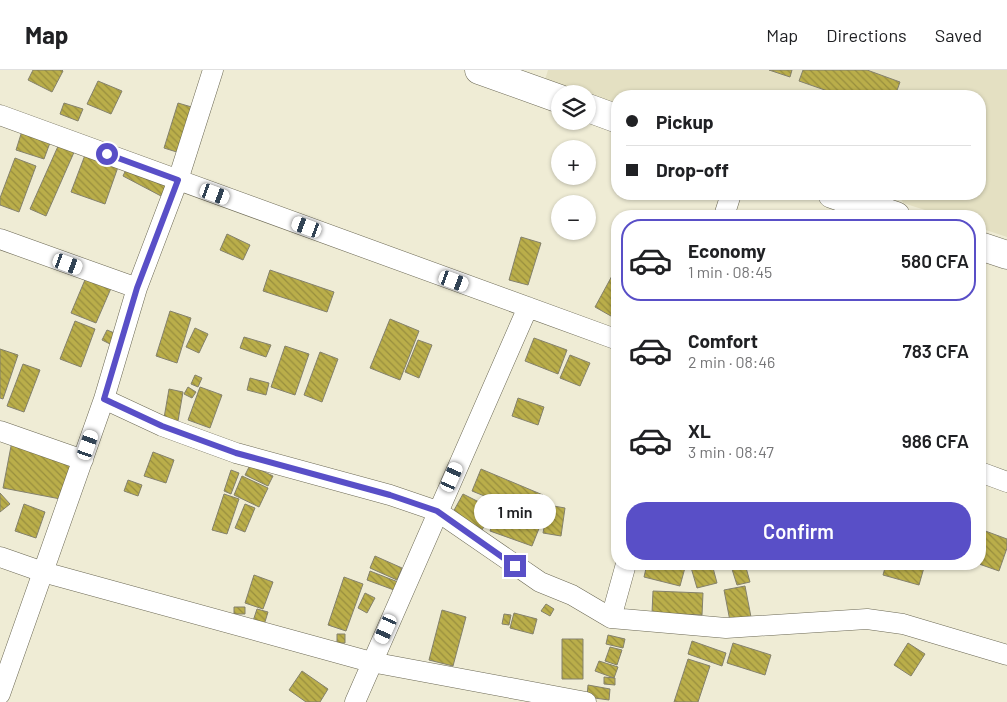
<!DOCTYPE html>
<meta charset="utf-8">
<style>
:root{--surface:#fff;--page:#f2f2f2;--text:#202124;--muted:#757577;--line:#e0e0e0;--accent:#594fc7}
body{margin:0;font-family:Barlow,sans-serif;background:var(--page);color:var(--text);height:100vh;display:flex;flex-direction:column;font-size:19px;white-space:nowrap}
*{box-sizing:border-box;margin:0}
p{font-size:16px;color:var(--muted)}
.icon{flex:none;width:28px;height:28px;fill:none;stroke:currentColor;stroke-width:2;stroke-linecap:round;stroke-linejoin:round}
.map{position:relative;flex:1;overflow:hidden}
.sheet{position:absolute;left:611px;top:140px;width:375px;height:360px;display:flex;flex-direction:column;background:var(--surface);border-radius:20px;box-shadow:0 1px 4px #0004}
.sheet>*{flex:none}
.banner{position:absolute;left:611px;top:20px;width:375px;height:110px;border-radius:20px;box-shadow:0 1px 4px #0004;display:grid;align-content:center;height:110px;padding:0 15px;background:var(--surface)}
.tools{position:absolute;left:551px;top:15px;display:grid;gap:10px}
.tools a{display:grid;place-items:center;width:45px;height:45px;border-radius:50%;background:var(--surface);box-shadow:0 1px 4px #0004;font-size:25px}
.end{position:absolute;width:22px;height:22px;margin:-11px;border:6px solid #594fc7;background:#fff;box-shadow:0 0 0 2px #fff}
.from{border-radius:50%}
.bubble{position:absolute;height:35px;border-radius:18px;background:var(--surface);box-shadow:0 1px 4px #0004;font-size:16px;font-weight:600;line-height:35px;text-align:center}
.car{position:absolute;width:15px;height:30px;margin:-15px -8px;border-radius:6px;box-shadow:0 0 4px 1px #0007;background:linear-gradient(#fff 24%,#345 0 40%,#fff 0 76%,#345 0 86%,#fff 0)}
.banner b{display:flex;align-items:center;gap:18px;height:48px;font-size:19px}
.banner b+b{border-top:1px solid var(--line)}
.banner i{width:12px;height:12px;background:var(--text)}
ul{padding:9px 0 0;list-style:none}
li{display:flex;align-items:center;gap:15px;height:82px;margin:0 10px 8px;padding:0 5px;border:2px solid transparent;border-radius:20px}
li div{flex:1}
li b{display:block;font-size:19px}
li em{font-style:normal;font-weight:600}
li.on{border-color:var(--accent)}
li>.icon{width:45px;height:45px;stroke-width:1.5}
.action{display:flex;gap:10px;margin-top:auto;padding:10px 15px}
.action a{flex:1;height:58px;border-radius:20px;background:var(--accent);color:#fff;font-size:20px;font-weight:600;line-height:58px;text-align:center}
header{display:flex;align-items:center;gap:30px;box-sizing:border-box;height:70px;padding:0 25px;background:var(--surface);border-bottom:1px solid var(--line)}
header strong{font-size:24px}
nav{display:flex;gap:28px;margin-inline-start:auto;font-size:18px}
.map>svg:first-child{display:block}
</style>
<header>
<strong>Map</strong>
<nav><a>Map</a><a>Directions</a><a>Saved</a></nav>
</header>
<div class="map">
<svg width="1007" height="632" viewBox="0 0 1007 632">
<defs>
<pattern id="building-back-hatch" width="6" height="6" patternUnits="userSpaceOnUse" patternTransform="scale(1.25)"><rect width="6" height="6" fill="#baae4a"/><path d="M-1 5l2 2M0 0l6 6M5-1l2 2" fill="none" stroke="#988e3e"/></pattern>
</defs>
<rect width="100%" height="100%" fill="#efecd5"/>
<path fill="#e4e0c2" d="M 548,0 L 1007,0 L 1007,167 L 980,158 L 980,146 L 944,146 L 903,133 L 899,124 L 980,124 L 980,26 L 618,26 L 617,35 L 545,10 Z"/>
<path fill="url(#building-back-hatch)" stroke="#84816c" d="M 33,0 L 62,0 L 63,1 L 52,22 L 28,10 Z
M 769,0 L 792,0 L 790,7 Z
M 803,0 L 867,0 L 900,12 L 895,26 L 842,26 L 799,11 Z
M 98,11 L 122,21 L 111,44 L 87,34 Z
M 64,33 L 83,39 L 78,51 L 60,44 Z
M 178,33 L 195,38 L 180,83 L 164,78 Z
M 22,61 L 51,70 L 44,89 L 16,80 Z
M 59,74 L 75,80 L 46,146 L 30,139 Z
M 85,85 L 118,97 L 105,134 L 71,122 Z
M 15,88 L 36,96 L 19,142 L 0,135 L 0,128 Z
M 130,91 L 169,111 L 161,126 L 123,106 Z
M 227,164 L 250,175 L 243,190 L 220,180 Z
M 521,167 L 541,173 L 528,215 L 509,210 Z
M 270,200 L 334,222 L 327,242 L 263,221 Z
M 613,204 L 618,207 L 618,250 L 595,237 Z
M 87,205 L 112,216 L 96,253 L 71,243 Z
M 170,241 L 191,248 L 177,293 L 156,286 Z
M 390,249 L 419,261 L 400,310 L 370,298 Z
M 75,251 L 95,259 L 81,297 L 60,289 Z
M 195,258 L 208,264 L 199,283 L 186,277 Z
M 107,260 L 117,264 L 112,275 L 102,270 Z
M 244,267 L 271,275 L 266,287 L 240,278 Z
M 534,268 L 567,280 L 558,304 L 525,291 Z
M 418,270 L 432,275 L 419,308 L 405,302 Z
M 285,276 L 309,284 L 295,325 L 271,317 Z
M 0,279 L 18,285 L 3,329 L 0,328 Z
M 320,282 L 338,289 L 322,332 L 304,325 Z
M 570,285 L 590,293 L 580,316 L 560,308 Z
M 23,294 L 40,300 L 24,342 L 7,336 Z
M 195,305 L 202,308 L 198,317 L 191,314 Z
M 250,308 L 269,313 L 266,325 L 247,320 Z
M 188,317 L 196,322 L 192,328 L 184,324 Z
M 200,317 L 222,325 L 210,358 L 188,350 Z
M 169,319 L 183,322 L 178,351 L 164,348 Z
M 518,328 L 544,337 L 538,355 L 512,346 Z
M 12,371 L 80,384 L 71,431 L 3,418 Z
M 153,382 L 174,390 L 166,413 L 144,406 Z
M 250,395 L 273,406 L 268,416 L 245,405 Z
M 481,399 L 543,425 L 534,446 L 472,421 Z
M 231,400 L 239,403 L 231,424 L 224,421 Z
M 242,406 L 268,418 L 259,437 L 234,425 Z
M 128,410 L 142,415 L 138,426 L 124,421 Z
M 0,423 L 10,434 L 0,442 Z
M 224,424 L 239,429 L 227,464 L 212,460 Z
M 463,424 L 493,439 L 482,460 L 452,444 Z
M 24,434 L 45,442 L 36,468 L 15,461 Z
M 245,434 L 255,438 L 245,462 L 235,458 Z
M 548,435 L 565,438 L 561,466 L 543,463 Z
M 498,440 L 540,456 L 532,476 L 490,461 Z
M 980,459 L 1007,469 L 1007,478 L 999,501 L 979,494 Z
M 375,486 L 402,498 L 397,510 L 370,498 Z
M 647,494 L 686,494 L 680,516 L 644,507 Z
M 690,494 L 712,494 L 717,513 L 697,518 Z
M 738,494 L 745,494 L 750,512 L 737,515 L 731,496 Z
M 886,494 L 925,494 L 919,515 L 883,505 Z
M 370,501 L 398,512 L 394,520 L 367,510 Z
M 254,505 L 273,512 L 263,539 L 245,533 Z
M 344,507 L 363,514 L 346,561 L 328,555 Z
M 745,516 L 751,547 L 730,551 L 724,520 Z
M 653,521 L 703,523 L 702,545 L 652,543 Z
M 365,523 L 375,528 L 367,543 L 358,538 Z
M 546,534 L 554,539 L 550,546 L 541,541 Z
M 234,537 L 245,537 L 245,544 L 234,544 Z
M 257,539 L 268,542 L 264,555 L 253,551 Z
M 442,540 L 466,547 L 453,596 L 429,590 Z
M 514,543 L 537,549 L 533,564 L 510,558 Z
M 504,544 L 511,545 L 509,555 L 502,554 Z
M 337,564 L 345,564 L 345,573 L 337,573 Z
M 608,565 L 625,569 L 623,578 L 606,574 Z
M 562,569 L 583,569 L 583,609 L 562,609 Z
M 692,571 L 726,583 L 722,596 L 688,584 Z
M 733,573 L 771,585 L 765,605 L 727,593 Z
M 908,573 L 925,584 L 911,606 L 894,595 Z
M 610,577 L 622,580 L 617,595 L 605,591 Z
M 688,589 L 710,596 L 698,632 L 674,632 Z
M 599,591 L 618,597 L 614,608 L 595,601 Z
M 302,601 L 328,619 L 320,632 L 306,632 L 289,620 Z
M 604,607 L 615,608 L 615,615 L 604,614 Z
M 588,615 L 610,619 L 609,630 L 587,627 Z"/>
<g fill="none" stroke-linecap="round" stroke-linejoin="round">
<g stroke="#6b6854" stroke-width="21">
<path id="minor" d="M 0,45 L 618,270
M 724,146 L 731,124
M 0,169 L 137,218
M 104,329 L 162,356 L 236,383 L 390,425 L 437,441 L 540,512 L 572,525 L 611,548 L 726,558 L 867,549 L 903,554 L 1007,585
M 0,361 L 83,390
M 980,402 L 1007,412
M 0,487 L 43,502 L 371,592 L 586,632
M 611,548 L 626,494
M 0,624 L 104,329 L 137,218 L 178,110 L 213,0
M 355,632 L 528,237"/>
</g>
<g stroke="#6b6854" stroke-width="29">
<path id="secondary" d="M 479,0 L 560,29
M 588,38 L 618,49
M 832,124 L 896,146
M 980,176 L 1007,185"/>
</g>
<use href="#minor" stroke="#fff" stroke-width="20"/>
<use href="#secondary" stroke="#fff" stroke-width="28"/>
</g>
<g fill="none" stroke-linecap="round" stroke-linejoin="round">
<path stroke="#594fc7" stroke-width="6" d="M 107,84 L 178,110 L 137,218 L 104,329 L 162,356 L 236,383 L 390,425 L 437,441 L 515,496"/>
</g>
</svg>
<div class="tools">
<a><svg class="icon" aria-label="layers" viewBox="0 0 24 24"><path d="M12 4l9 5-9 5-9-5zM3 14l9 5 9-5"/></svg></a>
<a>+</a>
<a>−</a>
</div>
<i class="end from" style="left:107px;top:84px"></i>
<i class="end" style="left:515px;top:496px"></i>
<div class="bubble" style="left:474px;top:424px;width:82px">1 min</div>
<i class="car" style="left:215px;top:124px;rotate:110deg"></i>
<i class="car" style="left:307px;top:157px;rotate:290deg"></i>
<i class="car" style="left:68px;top:194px;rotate:110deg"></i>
<i class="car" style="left:454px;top:211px;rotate:110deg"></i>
<i class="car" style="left:88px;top:375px;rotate:19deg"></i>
<i class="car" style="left:452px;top:407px;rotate:24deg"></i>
<i class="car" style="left:386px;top:559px;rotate:204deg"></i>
<div class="banner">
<b><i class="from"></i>Pickup</b>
<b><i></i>Drop-off</b>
</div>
<section class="sheet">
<ul>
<li class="on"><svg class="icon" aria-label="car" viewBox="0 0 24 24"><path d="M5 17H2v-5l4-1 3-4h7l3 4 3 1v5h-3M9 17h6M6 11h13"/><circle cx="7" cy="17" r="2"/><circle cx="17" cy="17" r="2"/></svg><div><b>Economy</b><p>1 min · 08:45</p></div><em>580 CFA</em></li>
<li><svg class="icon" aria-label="car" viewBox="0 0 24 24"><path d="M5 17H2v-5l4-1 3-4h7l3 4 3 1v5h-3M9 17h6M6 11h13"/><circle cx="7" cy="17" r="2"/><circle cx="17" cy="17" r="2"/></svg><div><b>Comfort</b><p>2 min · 08:46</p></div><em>783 CFA</em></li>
<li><svg class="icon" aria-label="car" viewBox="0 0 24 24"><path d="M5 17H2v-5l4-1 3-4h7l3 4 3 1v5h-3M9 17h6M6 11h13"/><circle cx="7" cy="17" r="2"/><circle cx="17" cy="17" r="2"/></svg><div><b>XL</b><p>3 min · 08:47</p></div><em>986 CFA</em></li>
</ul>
<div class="action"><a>Confirm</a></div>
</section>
</div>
